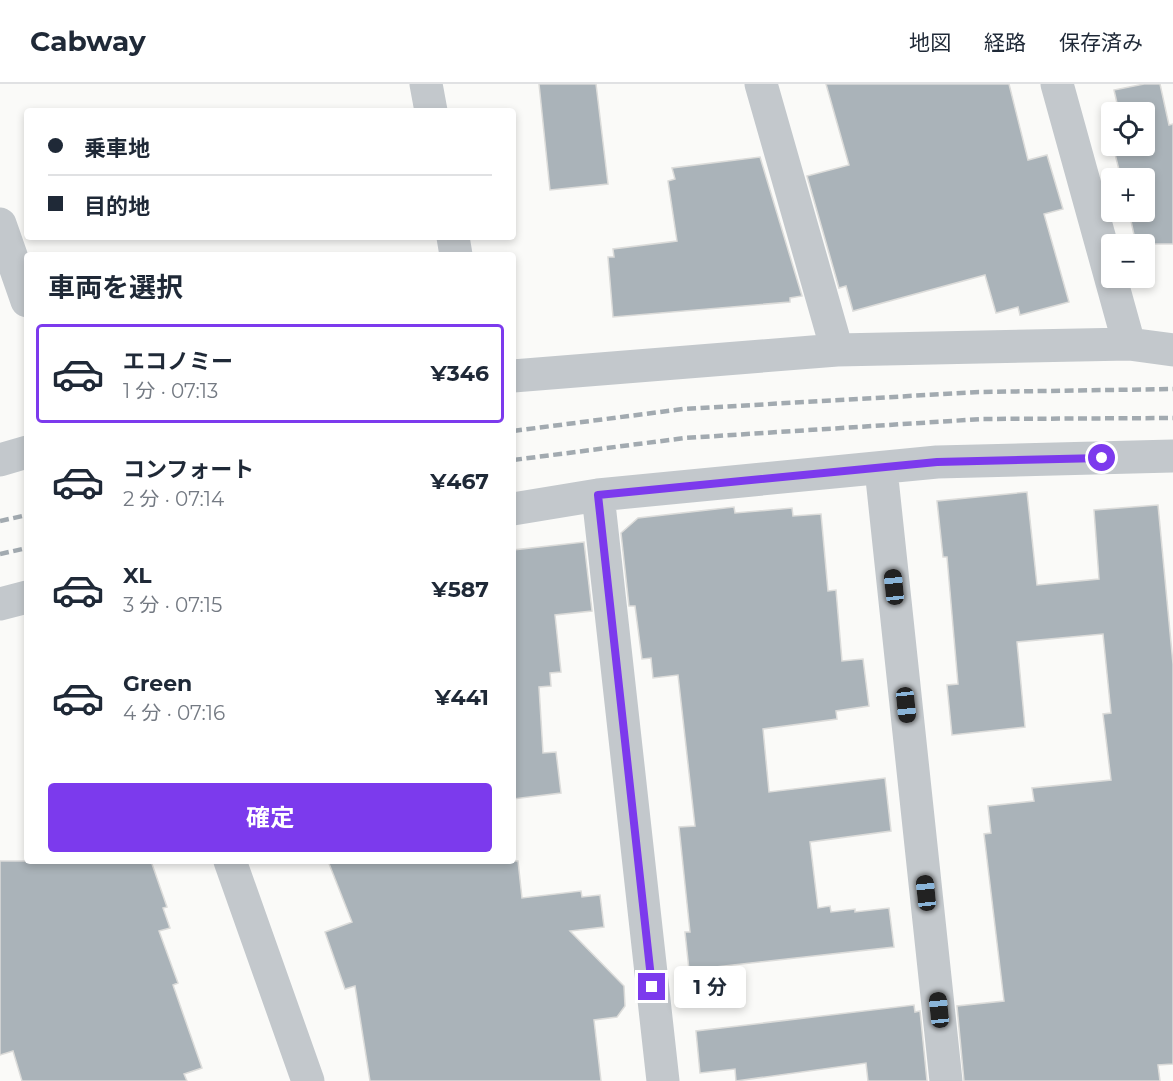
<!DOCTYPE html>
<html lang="ja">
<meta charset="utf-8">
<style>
:root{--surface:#fff;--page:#f6f6f7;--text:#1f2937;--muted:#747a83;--line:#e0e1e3;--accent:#7c3aed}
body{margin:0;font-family:Montserrat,"Noto Sans JP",sans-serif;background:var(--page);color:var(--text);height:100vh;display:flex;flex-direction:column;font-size:22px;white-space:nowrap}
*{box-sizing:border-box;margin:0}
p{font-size:20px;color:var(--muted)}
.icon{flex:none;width:33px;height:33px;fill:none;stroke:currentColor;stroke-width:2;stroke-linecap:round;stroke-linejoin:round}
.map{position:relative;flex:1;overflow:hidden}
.details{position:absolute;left:24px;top:168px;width:492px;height:612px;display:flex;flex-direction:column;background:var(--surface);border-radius:6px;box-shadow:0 3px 9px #0003}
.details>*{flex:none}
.guide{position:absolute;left:24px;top:24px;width:492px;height:132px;border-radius:6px;box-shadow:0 3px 9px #0003;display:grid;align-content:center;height:132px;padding:0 24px;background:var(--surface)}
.controls{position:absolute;left:1101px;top:18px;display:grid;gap:12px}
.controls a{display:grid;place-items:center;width:54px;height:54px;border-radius:6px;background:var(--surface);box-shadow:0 3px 9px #0003;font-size:30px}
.end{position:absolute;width:27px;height:27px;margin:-14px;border:8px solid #7c3aed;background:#fff;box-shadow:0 0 0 3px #fff}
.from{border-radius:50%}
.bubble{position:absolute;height:42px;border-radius:6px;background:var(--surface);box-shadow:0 3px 9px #0003;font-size:20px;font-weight:700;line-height:42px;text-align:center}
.car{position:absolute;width:18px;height:36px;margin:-18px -9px;border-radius:8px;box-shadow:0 0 4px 2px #0007;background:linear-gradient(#222 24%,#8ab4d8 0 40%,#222 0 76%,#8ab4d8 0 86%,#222 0)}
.guide b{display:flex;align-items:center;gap:21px;height:57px;font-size:22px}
.guide b+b{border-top:2px solid var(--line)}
.guide i{width:15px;height:15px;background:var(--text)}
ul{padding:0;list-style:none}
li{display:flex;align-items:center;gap:18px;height:99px;margin:0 12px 9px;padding:0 12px;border:3px solid transparent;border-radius:6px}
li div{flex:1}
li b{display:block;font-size:22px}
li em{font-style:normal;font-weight:700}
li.current{border-color:var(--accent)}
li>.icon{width:54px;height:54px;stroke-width:1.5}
h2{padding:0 24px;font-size:27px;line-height:72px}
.cta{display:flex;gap:12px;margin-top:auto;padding:12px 24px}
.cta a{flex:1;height:69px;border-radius:6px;background:var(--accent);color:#fff;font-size:24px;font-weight:700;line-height:69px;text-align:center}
header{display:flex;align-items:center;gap:36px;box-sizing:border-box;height:84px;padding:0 30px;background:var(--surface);border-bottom:2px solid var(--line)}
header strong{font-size:28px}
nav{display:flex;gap:33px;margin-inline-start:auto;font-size:21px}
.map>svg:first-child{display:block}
</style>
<header>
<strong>Cabway</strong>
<nav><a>地図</a><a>経路</a><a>保存済み</a></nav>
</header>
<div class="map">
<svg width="1173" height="997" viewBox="0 0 1173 997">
<rect width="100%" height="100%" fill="#fafaf8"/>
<path fill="#aab3b9" stroke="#dcdcda" stroke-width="1.5" d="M 539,0 L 596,0 L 608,100 L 550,106 Z
M 826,0 L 1009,0 L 1028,76 L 1047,71 L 1063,125 L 1044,130 L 1069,218 L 1020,231 L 1018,223 L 996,229 L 985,191 L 853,227 L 846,202 L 839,204 L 807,92 L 849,81 Z
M 1144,0 L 1160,0 L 1169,41 L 1173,40 L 1173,160 L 1136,160 L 1129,128 L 1144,128 L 1144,94 L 1121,94 L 1113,62 L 1144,62 L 1144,28 L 1119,28 L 1114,6 Z
M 760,73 L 802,212 L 790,214 L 790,218 L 613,233 L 608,173 L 614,173 L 613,165 L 677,157 L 668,97 L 675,95 L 672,84 Z
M 1027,408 L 1037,501 L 1099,495 L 1094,426 L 1158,421 L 1173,580 L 1173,980 L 1158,981 L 1160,997 L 964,997 L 957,922 L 1004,917 L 984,750 L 991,749 L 988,722 L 1034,717 L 1032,704 L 1111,696 L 1103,630 L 1111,629 L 1103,550 L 1017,558 L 1025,643 L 952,651 L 947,601 L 958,600 L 947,473 L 943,473 L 937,417 Z
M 734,423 L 735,429 L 792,424 L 793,432 L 821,430 L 828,507 L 836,506 L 842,577 L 863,575 L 869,622 L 836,627 L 837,635 L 763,645 L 769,708 L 885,694 L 891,747 L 810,758 L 818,824 L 830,822 L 831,828 L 855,825 L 855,828 L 889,824 L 894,863 L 689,886 L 685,848 L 690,848 L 679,743 L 695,742 L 678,591 L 653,594 L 651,574 L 642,575 L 635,522 L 629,522 L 621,449 L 638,434 Z
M 584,458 L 592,527 L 555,531 L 561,588 L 550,589 L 551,602 L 539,603 L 543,669 L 556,668 L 561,709 L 513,715 L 513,466 Z
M 0,777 L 151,777 L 167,823 L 163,824 L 170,844 L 159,847 L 178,899 L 173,901 L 202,984 L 184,990 L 187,997 L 22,997 L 13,967 L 0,971 Z
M 328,777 L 518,777 L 522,814 L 581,807 L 582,813 L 600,811 L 604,843 L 570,847 L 624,902 L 625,922 L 617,933 L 594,936 L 601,997 L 370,997 L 355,902 L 345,905 L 325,848 L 352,838 Z
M 914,921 L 915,928 L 920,927 L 927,997 L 868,997 L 866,979 L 736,997 L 735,985 L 700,989 L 696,947 Z"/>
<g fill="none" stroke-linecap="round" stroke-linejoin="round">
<path stroke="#c3c8cc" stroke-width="33" d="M 426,0 L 431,27
M 761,0 L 837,266
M 453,153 L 456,171
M 1129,260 L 1173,266
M 513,292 L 837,266 L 1129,260 L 1057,0
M 0,376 L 27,368
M 881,385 L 946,997
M 598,411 L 663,997
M 513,425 L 598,411 L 937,378 L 1173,372
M 0,520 L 27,513"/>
<path stroke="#c3c8cc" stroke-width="33" d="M 0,140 L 27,217
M 230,777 L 308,997"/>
<path stroke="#a2aab0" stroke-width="4.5" stroke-dasharray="9 4.5" stroke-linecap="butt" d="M 513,347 L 683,325 L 979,308 L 1173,305
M 513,376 L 685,354 L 982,335 L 1173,334
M 0,437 L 27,431
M 0,470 L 27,464"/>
</g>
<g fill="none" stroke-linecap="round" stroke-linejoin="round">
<path stroke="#7c3aed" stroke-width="8" d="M 652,903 L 598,411 L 937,378 L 1102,374"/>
</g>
</svg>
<div class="controls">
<a><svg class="icon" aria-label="locate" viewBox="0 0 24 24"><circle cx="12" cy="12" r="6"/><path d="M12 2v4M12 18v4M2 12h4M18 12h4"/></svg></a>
<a>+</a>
<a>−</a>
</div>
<i class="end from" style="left:1102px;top:374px"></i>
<i class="end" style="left:652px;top:903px"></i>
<div class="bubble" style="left:674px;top:882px;width:72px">1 分</div>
<i class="car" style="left:894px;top:503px;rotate:354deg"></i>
<i class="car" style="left:906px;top:621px;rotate:174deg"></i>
<i class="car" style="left:926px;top:809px;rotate:354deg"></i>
<i class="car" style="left:939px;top:926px;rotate:354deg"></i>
<div class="guide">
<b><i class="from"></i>乗車地</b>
<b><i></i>目的地</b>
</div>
<section class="details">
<h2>車両を選択</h2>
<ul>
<li class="current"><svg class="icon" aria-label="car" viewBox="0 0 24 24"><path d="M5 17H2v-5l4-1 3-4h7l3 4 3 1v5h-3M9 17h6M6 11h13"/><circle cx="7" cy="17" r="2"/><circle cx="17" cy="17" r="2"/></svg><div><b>エコノミー</b><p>1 分 · 07:13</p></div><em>¥346</em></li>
<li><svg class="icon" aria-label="car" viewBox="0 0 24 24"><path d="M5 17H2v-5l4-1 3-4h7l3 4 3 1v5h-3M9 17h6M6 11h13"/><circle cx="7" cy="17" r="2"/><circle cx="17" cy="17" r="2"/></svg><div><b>コンフォート</b><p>2 分 · 07:14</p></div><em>¥467</em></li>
<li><svg class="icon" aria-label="car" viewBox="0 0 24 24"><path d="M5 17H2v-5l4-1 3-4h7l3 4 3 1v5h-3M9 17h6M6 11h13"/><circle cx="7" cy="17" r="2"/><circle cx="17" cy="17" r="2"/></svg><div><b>XL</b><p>3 分 · 07:15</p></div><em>¥587</em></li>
<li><svg class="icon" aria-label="car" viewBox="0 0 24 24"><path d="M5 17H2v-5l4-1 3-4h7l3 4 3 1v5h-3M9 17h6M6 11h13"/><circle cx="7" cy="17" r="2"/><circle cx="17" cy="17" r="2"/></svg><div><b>Green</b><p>4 分 · 07:16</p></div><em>¥441</em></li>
</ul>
<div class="cta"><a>確定</a></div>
</section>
</div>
